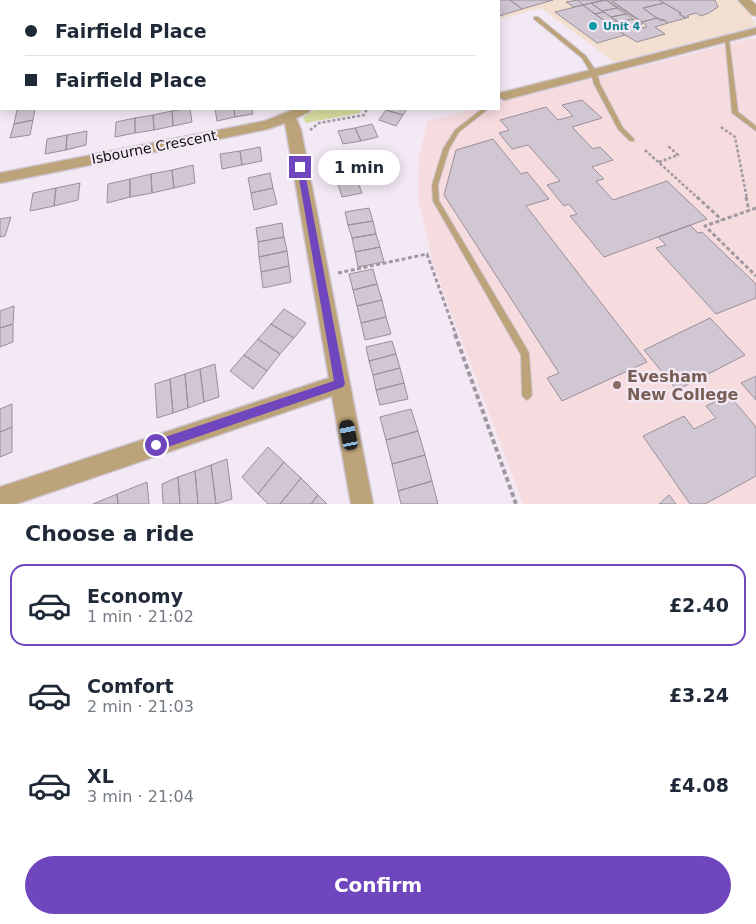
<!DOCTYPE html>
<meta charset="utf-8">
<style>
:root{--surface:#fff;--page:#f2f2f3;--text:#1f2937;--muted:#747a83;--line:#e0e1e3;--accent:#6f46be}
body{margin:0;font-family:"DejaVu Sans",sans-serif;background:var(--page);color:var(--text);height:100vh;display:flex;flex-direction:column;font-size:19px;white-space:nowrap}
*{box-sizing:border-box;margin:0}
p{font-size:16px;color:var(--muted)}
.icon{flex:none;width:28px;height:28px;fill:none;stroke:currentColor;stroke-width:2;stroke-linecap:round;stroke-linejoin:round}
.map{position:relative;height:504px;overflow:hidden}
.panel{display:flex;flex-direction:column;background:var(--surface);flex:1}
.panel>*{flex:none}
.banner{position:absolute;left:0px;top:0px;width:500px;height:110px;box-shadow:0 2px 12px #0003;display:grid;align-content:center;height:110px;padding:0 25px;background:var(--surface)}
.end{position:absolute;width:22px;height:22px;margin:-11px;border:6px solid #6f46be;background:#fff;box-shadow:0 0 0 2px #fff}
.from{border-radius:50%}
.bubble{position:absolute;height:35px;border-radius:18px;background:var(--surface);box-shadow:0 2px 12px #0003;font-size:16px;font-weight:600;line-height:35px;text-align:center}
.car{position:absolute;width:15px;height:30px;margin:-15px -8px;border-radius:6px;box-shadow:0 0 4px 1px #0007;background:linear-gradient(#222 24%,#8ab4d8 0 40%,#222 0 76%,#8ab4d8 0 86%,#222 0)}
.banner b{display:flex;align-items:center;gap:18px;height:48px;font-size:19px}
.banner b+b{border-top:1px solid var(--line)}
.banner i{width:12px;height:12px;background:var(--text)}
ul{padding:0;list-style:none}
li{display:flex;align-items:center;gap:15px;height:82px;margin:0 10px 8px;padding:0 15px;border:2px solid transparent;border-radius:15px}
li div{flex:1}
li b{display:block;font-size:19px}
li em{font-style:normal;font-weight:600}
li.selected{border-color:var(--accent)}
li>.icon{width:45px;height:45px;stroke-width:1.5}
h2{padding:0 25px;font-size:22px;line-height:60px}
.action{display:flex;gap:10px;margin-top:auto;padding:10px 25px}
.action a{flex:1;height:58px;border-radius:30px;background:var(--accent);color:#fff;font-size:20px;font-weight:600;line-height:58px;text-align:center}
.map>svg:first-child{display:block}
</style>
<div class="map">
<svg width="756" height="504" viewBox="0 0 756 504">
<rect width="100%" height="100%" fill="#f3e9f5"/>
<path fill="#f2dfcf" d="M 408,0 L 736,0 L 750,14 L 756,26 L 614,62 L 541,8 L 499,19 L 499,1 Z"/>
<path fill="#f6dcdf" d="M 753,38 L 756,38 L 756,504 L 523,504 L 434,267 L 418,198 L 419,155 L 428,121 L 476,109 L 499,109 L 499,103 Z"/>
<path fill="#d8dd9f" d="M 316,109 L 362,109 L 360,113 L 306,123 L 303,117 Z"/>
<path fill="#d1c7d3" stroke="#998f9a" d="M 465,0 L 510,0 L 522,9 L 499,16 L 499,1 Z
M 510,0 L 553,0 L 522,9 Z
M 578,0 L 583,5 L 574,7 L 566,2 Z
M 578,0 L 610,0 L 642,22 L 657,18 L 664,20 L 668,23 L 655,27 L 665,34 L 637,42 L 615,29 L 624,26 L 636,31 L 634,26 L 646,28 L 646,25 L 606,0 L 583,5 Z
M 606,0 L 617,8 L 602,11 L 591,3 Z
M 618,0 L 659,0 L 664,3 L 643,8 L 657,18 L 642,22 L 612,1 Z
M 659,0 L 715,0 L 718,7 L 709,13 L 701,16 L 696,13 L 689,15 L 687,16 L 689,17 L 686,18 L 679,14 L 681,13 Z
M 591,3 L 602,11 L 604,12 L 595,14 L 583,5 Z
M 664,3 L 681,13 L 679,14 L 686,18 L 668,23 L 664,20 L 661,21 L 643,8 Z
M 583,5 L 595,14 L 625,35 L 597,43 L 555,12 Z
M 617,8 L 626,14 L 611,17 L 602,11 Z
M 604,12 L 611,17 L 617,21 L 608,23 L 595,14 Z
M 626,14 L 633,19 L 618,22 L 611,17 Z
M 633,19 L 642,24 L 627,28 L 618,22 Z
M 617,21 L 624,26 L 615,29 L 608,23 Z
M 582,100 L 602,118 L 572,127 L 593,149 L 600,147 L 613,160 L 592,167 L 604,179 L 596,181 L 613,200 L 667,181 L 707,219 L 604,257 L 570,216 L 577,214 L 569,204 L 564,206 L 547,185 L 560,181 L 528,145 L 512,149 L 499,133 L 509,130 L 500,120 L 546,107 L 558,120 L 573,116 L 562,105 Z
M 27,109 L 35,109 L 33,120 L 14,124 L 17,110 Z
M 185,109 L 190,109 L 192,122 L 173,126 L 172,111 Z
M 215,109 L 234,109 L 235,117 L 217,121 Z
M 234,109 L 252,109 L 253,114 L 235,117 Z
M 387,109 L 407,109 L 403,115 L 386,110 Z
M 386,110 L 403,115 L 396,126 L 379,120 Z
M 172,111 L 173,126 L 154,130 L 153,115 Z
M 153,115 L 154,130 L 135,133 L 135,118 Z
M 135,118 L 135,133 L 115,137 L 116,122 Z
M 33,120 L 30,135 L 10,138 L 14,124 Z
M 372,124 L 378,137 L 361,141 L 355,128 Z
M 355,128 L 361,141 L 343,144 L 338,131 Z
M 87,131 L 86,145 L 66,150 L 67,135 Z
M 67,135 L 66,150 L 45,154 L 47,139 Z
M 493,139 L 521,174 L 527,172 L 549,199 L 526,206 L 647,362 L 562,401 L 547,378 L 559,373 L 444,195 L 456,150 Z
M 260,147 L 262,161 L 242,165 L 240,151 Z
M 240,151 L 242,165 L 222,169 L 220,154 Z
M 351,162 L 356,177 L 337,181 L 332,166 Z
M 193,165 L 195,183 L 174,188 L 172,170 Z
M 172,170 L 174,188 L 152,193 L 151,174 Z
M 270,173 L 273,188 L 251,193 L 248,178 Z
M 151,174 L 152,193 L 130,197 L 130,179 Z
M 356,177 L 362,193 L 342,197 L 337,181 Z
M 130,179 L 130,197 L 107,203 L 108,184 Z
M 80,183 L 78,200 L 54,206 L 56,188 Z
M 56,188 L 54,206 L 30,211 L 33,193 Z
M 273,188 L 277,204 L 254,210 L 251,193 Z
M 369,208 L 373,221 L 348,225 L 345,212 Z
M 11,217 L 5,236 L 0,237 L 0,219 Z
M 373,221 L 376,234 L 352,238 L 348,225 Z
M 282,223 L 284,237 L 258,242 L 256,228 Z
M 690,225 L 698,233 L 702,232 L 756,284 L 756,298 L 716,314 L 656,248 L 666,245 L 658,237 Z
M 376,234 L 380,247 L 355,252 L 352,238 Z
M 284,237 L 287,251 L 259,257 L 258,242 Z
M 380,247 L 384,262 L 358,267 L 355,252 Z
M 287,251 L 289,266 L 261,272 L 259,257 Z
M 289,266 L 291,282 L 263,288 L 261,272 Z
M 373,269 L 377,284 L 353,290 L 349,274 Z
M 377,284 L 382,300 L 357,306 L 353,290 Z
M 382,300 L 386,317 L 361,323 L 357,306 Z
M 14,306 L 13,324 L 0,328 L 0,311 Z
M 284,309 L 306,323 L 294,338 L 271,324 Z
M 386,317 L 391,334 L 365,340 L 361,323 Z
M 710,318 L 745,355 L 677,390 L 644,350 Z
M 13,324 L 13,342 L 0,347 L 0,328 Z
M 271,324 L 294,338 L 280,354 L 258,339 Z
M 258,339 L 280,354 L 267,371 L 244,355 Z
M 392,341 L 396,354 L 369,361 L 366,347 Z
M 396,354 L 400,368 L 373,375 L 369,361 Z
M 244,355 L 267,371 L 253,389 L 230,371 Z
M 215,364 L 219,397 L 204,402 L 200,369 Z
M 400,368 L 404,383 L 376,390 L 373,375 Z
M 200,369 L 204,402 L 188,408 L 185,374 Z
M 185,374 L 188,408 L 173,413 L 170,379 Z
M 756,376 L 756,400 L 741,383 Z
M 170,379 L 173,413 L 157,418 L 155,384 Z
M 404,383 L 408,399 L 380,405 L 376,390 Z
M 729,395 L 756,427 L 756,476 L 705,504 L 690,504 L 643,436 L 684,416 L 694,429 L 716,418 L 706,406 Z
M 12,404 L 12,427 L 0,432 L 0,409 Z
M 411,409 L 418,431 L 386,440 L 380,417 Z
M 12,427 L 12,452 L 0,457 L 0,432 Z
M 418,431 L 425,455 L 392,464 L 386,440 Z
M 268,447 L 284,462 L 258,494 L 242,477 Z
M 425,455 L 432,481 L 398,491 L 392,464 Z
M 227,459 L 232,499 L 216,504 L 211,465 Z
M 284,462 L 301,478 L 280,504 L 268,504 L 258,494 Z
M 211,465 L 216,504 L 198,504 L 195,471 Z
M 195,471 L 198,504 L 180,504 L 178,477 Z
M 178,477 L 180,504 L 163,504 L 162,484 Z
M 301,478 L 318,495 L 311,504 L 280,504 Z
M 432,481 L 438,504 L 401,504 L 398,491 Z
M 147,482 L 149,504 L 118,504 L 117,494 Z
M 117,494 L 118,504 L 93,504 Z
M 318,495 L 327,504 L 311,504 Z
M 669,495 L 676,504 L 659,504 Z"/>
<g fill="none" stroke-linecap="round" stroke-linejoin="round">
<g stroke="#cfc5d0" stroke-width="2">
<path id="service" d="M 534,17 L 538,17 L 586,56 L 597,73 L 600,84 L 623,128 L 634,139 L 634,141 L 630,141 L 618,129 L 594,84 L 591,73 L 582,58 L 534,19 Z
M 725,38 L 729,39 L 738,112 L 756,126 L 756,131 L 732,113 Z
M 482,109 L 488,109 L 459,132 L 449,149 L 438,185 L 439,201 L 528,351 L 529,354 L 532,395 L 530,398 L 527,400 L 524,398 L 522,395 L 521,355 L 433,201 L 432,185 L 443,149 L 455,130 Z"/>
</g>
<g stroke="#cfc5d0" stroke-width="3">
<path id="minor" d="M 16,0 L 26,0 L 26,1 L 16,1 Z
M 756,28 L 756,34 L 504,100 L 499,97 L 500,93 Z
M 295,109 L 311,109 L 309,112 L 296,118 L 301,130 L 373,504 L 351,504 L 332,396 L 16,504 L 0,504 L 0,487 L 329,378 L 285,123 L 268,129 L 0,183 L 0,173 L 265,121 Z"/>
</g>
<g stroke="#cfc5d0" stroke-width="2">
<path id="tertiary" d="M 738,0 L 751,0 L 756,5 L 756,16 L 752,15 Z"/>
</g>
<path stroke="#a199a2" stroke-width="2.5" stroke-dasharray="3 2" stroke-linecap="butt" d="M 721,127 L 735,137 L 747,199
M 310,130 L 319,123 L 364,115 L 367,109
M 645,150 L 699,199
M 659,162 L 678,155 L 667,145"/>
<path stroke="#a199a2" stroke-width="3" stroke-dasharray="4 2.5" stroke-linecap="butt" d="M 697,197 L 722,220
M 746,197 L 749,211
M 756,208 L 705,226 L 756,276
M 338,273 L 427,254 L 456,335"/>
<path stroke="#a199a2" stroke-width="4" stroke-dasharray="5 3" stroke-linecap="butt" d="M 455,334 L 516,504"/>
<use href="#service" fill="#bca379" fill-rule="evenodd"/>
<use href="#minor" fill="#bca379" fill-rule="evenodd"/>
<use href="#tertiary" fill="#bca379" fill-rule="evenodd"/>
</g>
<path fill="#6f46be" d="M 300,164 L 304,167 L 345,384 L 343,387 L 156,451 L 152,449 L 151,445 L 152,442 L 156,440 L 334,381 L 297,167 Z"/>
<circle fill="#0f9aa8" stroke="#f3e9f5" stroke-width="2" cx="593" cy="26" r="5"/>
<circle fill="#8d6e63" stroke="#f3e9f5" stroke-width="2" cx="617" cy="385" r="5"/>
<g text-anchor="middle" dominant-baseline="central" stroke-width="4.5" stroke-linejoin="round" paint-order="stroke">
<g font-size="11" font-weight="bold" fill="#0d838f" stroke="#f3e9f5" text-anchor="start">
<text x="603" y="26">Unit 4</text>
</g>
<g font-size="14" fill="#0f0b0f" stroke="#f3e9f5">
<text transform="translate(154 147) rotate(-11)">Isbourne Crescent</text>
</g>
<g font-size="16" font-weight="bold" fill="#785e54" stroke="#f3e9f5" text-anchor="start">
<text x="627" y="376">Evesham<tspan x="627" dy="18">New College</tspan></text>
</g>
</g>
</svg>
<i class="end from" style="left:156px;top:445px"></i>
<i class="end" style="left:300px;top:167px"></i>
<div class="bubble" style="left:318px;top:150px;width:82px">1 min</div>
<i class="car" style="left:349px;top:435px;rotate:349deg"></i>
<div class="banner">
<b><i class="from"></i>Fairfield Place</b>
<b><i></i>Fairfield Place</b>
</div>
</div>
<section class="panel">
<h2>Choose a ride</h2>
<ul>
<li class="selected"><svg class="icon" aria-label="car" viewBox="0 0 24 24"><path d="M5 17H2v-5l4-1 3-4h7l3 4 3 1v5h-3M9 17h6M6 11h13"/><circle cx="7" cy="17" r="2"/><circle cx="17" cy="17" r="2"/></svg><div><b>Economy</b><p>1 min · 21:02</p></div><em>£2.40</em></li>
<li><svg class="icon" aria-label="car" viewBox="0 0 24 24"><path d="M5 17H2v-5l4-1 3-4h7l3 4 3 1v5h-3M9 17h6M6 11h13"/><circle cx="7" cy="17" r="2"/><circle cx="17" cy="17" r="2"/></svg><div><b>Comfort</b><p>2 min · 21:03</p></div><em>£3.24</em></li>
<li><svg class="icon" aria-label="car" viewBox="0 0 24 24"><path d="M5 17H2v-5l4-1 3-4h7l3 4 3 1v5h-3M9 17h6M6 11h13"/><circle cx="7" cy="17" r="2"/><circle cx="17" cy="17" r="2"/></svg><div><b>XL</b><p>3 min · 21:04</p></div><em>£4.08</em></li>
</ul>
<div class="action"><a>Confirm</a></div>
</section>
